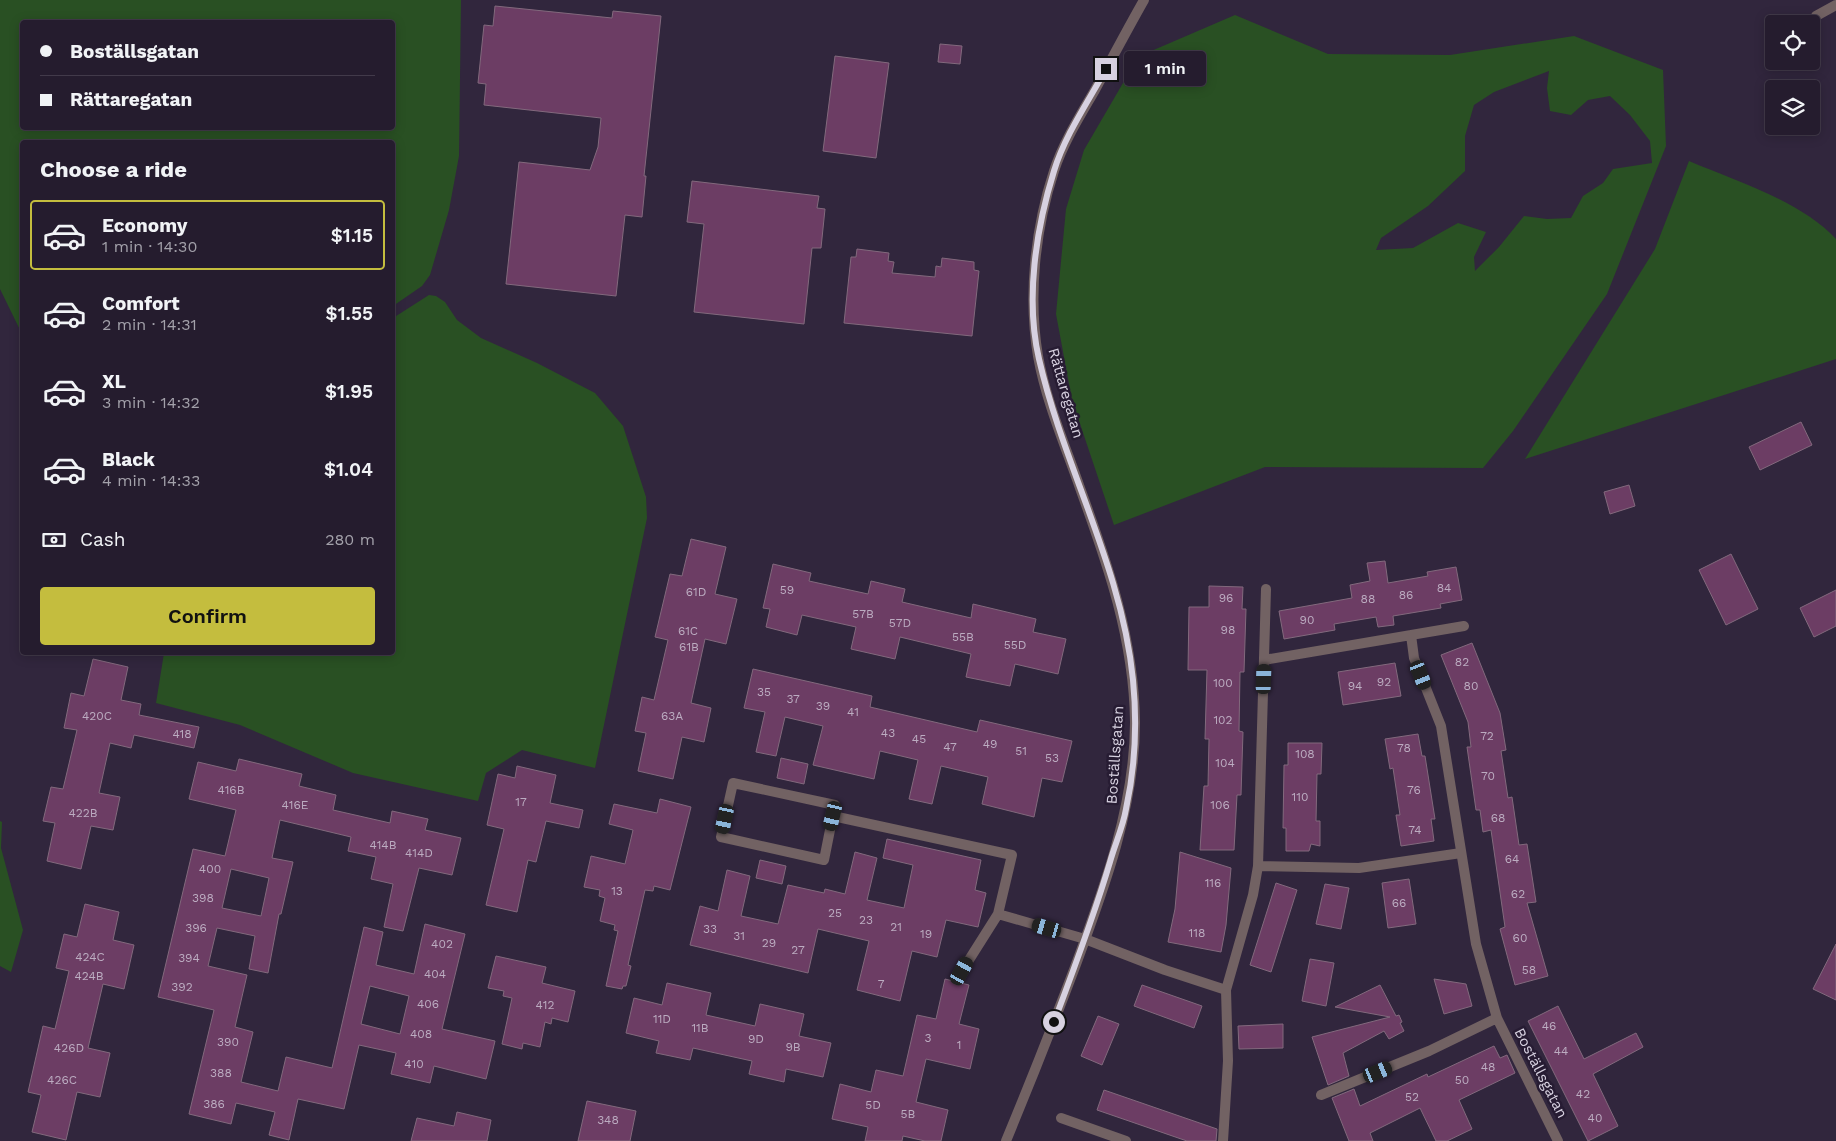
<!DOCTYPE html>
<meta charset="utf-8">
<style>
:root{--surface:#251c2e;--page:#31293a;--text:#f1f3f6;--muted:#a3a1aa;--line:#423a4a;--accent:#c4bd3e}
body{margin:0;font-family:"Work Sans",sans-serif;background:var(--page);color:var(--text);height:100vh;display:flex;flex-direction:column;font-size:19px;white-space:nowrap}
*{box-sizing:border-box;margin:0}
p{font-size:16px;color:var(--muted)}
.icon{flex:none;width:28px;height:28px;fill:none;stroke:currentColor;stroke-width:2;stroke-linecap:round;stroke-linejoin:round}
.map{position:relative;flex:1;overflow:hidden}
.side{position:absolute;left:20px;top:140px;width:375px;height:515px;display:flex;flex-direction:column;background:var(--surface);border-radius:5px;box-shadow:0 2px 12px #0003,0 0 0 1px var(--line)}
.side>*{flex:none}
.top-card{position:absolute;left:20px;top:20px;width:375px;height:110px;border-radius:5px;box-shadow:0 2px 12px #0003,0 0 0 1px var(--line);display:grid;align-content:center;height:110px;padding:0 20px;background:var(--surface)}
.buttons{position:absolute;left:1765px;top:15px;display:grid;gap:10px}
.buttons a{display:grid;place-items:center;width:55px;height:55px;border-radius:5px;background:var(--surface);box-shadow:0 2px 12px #0003,0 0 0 1px var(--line);font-size:25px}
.end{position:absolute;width:22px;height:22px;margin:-11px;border:6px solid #d7d1e0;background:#111;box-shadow:0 0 0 2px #111}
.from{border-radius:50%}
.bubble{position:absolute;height:35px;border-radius:5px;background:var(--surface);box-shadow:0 2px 12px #0003,0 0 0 1px var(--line);font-size:16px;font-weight:600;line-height:35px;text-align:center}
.car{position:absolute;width:15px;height:30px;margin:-15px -8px;border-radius:6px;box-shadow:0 0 4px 1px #0007;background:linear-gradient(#222 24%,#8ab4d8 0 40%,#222 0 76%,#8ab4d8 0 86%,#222 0)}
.top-card b{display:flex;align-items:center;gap:18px;height:48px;font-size:19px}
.top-card b+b{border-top:1px solid var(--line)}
.top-card i{width:12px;height:12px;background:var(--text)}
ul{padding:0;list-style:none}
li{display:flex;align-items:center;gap:15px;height:70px;margin:0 10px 8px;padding:0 10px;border:2px solid transparent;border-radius:5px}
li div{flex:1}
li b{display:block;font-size:19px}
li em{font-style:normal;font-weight:600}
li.active{border-color:var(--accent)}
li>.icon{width:45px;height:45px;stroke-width:1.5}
h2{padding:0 20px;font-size:22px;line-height:60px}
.pay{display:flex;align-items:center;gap:12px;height:55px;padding:0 20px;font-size:19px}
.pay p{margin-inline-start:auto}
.cta{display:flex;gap:10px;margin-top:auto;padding:10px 20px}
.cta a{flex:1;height:58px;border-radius:5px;background:var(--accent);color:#111;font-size:20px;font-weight:600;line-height:58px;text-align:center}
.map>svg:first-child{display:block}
</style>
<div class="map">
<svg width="1836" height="1141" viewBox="0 0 1836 1141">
<rect width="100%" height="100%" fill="#31263d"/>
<path fill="#295023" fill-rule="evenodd" d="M 0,0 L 461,0 L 459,156 L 449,210 L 430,275 L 422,286 L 393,306 L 392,142 L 22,142 L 22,334 L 0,289 ZM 22,22 L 392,22 L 392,128 L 22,128 Z
M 1235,15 L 1328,54 L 1450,55 L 1574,36 L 1663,70 L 1666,146 L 1607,294 L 1513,431 L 1483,468 L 1265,467 L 1114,525 L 1072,400 L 1056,314 L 1066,209 L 1084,150 L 1130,71 L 1142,55 ZM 1549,71 L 1547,88 L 1550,111 L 1571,115 L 1588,100 L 1610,96 L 1630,115 L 1650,141 L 1652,163 L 1613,169 L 1603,183 L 1583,196 L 1571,218 L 1547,219 L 1524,216 L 1499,247 L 1475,271 L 1474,257 L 1486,232 L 1458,223 L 1413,248 L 1376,250 L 1381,238 L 1428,206 L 1465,171 L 1465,136 L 1474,105 L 1494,92 Z
M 1689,161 C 1736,181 1801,201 1836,239 L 1836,359 L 1525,459 L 1655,249 Z
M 429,295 L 436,296 L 445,302 L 457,320 L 481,338 L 537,363 L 595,393 L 623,426 L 646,497 L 647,518 L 595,768 L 522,750 L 486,773 L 478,801 L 353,773 L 240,725 L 156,703 L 164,653 L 392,652 L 393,318 Z
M 0,821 L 2,822 L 1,848 L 23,930 L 11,972 L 0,966 Z"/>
<path fill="#6c3d64" stroke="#82697d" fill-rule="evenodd" d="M 495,6 L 612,18 L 613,11 L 661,16 L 644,176 L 646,176 L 642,217 L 625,215 L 616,296 L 506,284 L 519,162 L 590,170 L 598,147 L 601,118 L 484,105 L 486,84 L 478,83 L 484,25 L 493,26 Z
M 940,44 L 962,46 L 960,64 L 938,62 Z
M 835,56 L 889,63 L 876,158 L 823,151 Z
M 692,181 L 819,196 L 817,208 L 825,209 L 821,248 L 812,248 L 804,324 L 694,312 L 704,224 L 687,222 Z
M 857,249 L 889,253 L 888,261 L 894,262 L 892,273 L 935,277 L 936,266 L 941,267 L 942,258 L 974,262 L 974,270 L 979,271 L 972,336 L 844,323 L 851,257 L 856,257 Z
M 1801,422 L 1812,445 L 1760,470 L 1749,447 Z
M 1629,485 L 1635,506 L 1610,514 L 1604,492 Z
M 691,539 L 726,547 L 715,594 L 737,599 L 726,644 L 705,639 L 691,703 L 711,708 L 704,742 L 682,737 L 673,779 L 638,771 L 646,733 L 635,731 L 642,697 L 654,700 L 668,640 L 655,637 L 670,574 L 682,576 Z
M 1731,554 L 1758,609 L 1726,625 L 1699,570 Z
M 1385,561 L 1388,583 L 1428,576 L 1427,572 L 1456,567 L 1462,600 L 1440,604 L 1441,608 L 1393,616 L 1394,625 L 1378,627 L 1376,617 L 1334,624 L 1335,630 L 1284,639 L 1279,611 L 1352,598 L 1350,585 L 1370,581 L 1367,563 Z
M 773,564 L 811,573 L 809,581 L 868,594 L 871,581 L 905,589 L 902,602 L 971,618 L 973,604 L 1036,619 L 1033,632 L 1066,639 L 1058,674 L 1015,664 L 1010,686 L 966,677 L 971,654 L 900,637 L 895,659 L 851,649 L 856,627 L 802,615 L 797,635 L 766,627 L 770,609 L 763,608 Z
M 1209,586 L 1243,587 L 1242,609 L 1246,609 L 1244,672 L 1240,672 L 1239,731 L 1243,732 L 1241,795 L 1237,795 L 1234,850 L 1200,850 L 1204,786 L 1208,786 L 1209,739 L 1205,739 L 1207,670 L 1188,670 L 1189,607 L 1209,607 Z
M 1836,590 L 1836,626 L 1814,637 L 1800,608 Z
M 1472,643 L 1500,713 L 1506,750 L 1501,751 L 1508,798 L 1512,797 L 1519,845 L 1527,844 L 1536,902 L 1527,903 L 1548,976 L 1515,985 L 1500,929 L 1505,927 L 1491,830 L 1483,832 L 1480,810 L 1476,810 L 1467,747 L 1471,747 L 1468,722 L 1441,655 Z
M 93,659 L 128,667 L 121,700 L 141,704 L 139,715 L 199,727 L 194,748 L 134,735 L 131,748 L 110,743 L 99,793 L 120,797 L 113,830 L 91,826 L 81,869 L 47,861 L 55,823 L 43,821 L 51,787 L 63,789 L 77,730 L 64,728 L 71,693 L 84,696 Z
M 1395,663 L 1401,696 L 1343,705 L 1338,672 Z
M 753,669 L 872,696 L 870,707 L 977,732 L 980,720 L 1072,741 L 1062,782 L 1042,778 L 1034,817 L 982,804 L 988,777 L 941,766 L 932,804 L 909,799 L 918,760 L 880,751 L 874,779 L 813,765 L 823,726 L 785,717 L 776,756 L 756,752 L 765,712 L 744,708 Z
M 1418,734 L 1422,756 L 1425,756 L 1435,819 L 1431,819 L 1434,841 L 1401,846 L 1396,815 L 1400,815 L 1393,768 L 1390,769 L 1385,739 Z
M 1288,743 L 1322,743 L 1321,774 L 1317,774 L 1316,821 L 1320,821 L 1320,846 L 1311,844 L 1309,851 L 1286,851 L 1286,828 L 1283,828 L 1284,765 L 1288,765 Z
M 781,758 L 808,764 L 804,784 L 777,778 Z
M 239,759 L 302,774 L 299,786 L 336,795 L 333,810 L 390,823 L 392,811 L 428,819 L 425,830 L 461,838 L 452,875 L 419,868 L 403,931 L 384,927 L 393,884 L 371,879 L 376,857 L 348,851 L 351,837 L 280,820 L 272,858 L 293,862 L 281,914 L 279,914 L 268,973 L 249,969 L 255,936 L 217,928 L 208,966 L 247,975 L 235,1027 L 253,1032 L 241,1082 L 278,1091 L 286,1057 L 332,1068 L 364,927 L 383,932 L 376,965 L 414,974 L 425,924 L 465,934 L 442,1029 L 495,1041 L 486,1079 L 434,1066 L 430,1083 L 391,1074 L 396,1053 L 359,1045 L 344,1109 L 298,1099 L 289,1140 L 269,1135 L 275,1112 L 236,1103 L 231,1124 L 189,1114 L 214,1010 L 158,997 L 193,849 L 225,856 L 236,810 L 189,799 L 198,762 L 236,771 ZM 231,869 L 269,878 L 261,916 L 222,908 ZM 370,986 L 409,996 L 400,1034 L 361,1024 Z
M 517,766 L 556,775 L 550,803 L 583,810 L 579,828 L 546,821 L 536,862 L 528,860 L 517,912 L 486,905 L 504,829 L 487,825 L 498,774 L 515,778 Z
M 660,799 L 691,807 L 670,890 L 654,886 L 653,891 L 645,890 L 628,965 L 631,966 L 626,986 L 623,986 L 622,989 L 606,986 L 618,931 L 614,930 L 615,925 L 600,921 L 605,898 L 599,896 L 600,890 L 584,887 L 591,856 L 625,864 L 633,830 L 609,824 L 614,804 L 657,813 Z
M 887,839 L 981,860 L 975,890 L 986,893 L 978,927 L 946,920 L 937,957 L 912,951 L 900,1001 L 857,990 L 869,941 L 818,929 L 808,973 L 690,945 L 700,906 L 718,911 L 727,870 L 750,876 L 741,916 L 778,924 L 788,885 L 824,893 L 825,889 L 845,894 L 855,852 L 877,858 L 867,900 L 904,908 L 913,865 L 883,858 Z
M 1180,852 L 1231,868 L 1226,925 L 1221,952 L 1168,942 L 1175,909 Z
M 760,860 L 786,866 L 782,884 L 756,878 Z
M 1409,879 L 1416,924 L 1388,928 L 1382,883 Z
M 1276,883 L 1297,890 L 1271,972 L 1250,965 Z
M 1325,884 L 1349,888 L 1341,929 L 1316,924 Z
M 85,904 L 119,912 L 113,940 L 134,945 L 124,989 L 103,984 L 88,1048 L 110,1053 L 100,1097 L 77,1092 L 66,1140 L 32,1132 L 41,1095 L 28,1092 L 43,1026 L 55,1029 L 69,971 L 56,968 L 64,934 L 77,937 Z
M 1836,944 L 1836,1000 L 1813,989 Z
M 496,956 L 546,967 L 542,983 L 575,991 L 568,1022 L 552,1018 L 551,1024 L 545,1022 L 540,1047 L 523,1043 L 522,1049 L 502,1044 L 512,998 L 503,996 L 504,991 L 488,988 Z
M 1310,959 L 1334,963 L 1326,1006 L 1302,1001 Z
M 945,979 L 969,985 L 959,1024 L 979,1029 L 970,1069 L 926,1059 L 916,1102 L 948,1110 L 941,1141 L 925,1141 L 903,1136 L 902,1141 L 865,1141 L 868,1127 L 832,1119 L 840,1084 L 871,1092 L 876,1070 L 903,1076 L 917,1015 L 936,1019 Z
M 1434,979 L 1466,984 L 1472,1006 L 1444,1014 Z
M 667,983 L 711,993 L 706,1015 L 755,1026 L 760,1004 L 804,1014 L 799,1036 L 831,1043 L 823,1077 L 786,1069 L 784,1082 L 749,1074 L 752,1061 L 693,1048 L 690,1060 L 656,1053 L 659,1041 L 626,1033 L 634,998 L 662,1005 Z
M 1142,985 L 1202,1006 L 1194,1028 L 1134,1006 Z
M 1380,985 L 1396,1016 L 1399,1015 L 1402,1022 L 1400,1023 L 1404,1031 L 1389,1039 L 1384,1031 L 1343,1053 L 1349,1076 L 1328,1085 L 1312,1037 L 1390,1017 L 1335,1007 Z
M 1558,1006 L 1584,1059 L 1636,1033 L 1643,1047 L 1593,1074 L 1618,1126 L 1588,1141 L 1528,1021 Z
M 1098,1016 L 1119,1024 L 1102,1065 L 1081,1056 Z
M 1283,1024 L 1283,1048 L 1239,1049 L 1238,1026 Z
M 1494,1046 L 1500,1058 L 1507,1055 L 1515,1073 L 1459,1100 L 1472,1129 L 1447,1141 L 1436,1141 L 1420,1108 L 1370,1133 L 1373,1141 L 1349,1141 L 1332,1098 L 1354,1089 L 1360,1106 L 1427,1074 L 1428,1077 Z
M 1104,1090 L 1217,1129 L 1216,1141 L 1187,1141 L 1097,1110 Z
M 587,1101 L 636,1111 L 630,1141 L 578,1141 Z
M 457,1112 L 491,1120 L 487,1141 L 411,1141 L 417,1118 L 454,1126 Z"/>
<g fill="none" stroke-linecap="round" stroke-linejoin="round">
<path stroke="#726263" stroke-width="10" d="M 1816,16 L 1836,5
M 1411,635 L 1414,658 L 1441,726 L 1476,944 L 1497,1018 L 1558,1141
M 1264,660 L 1464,626
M 733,783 L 835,805 L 824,860 L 721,837 Z
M 833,816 L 1012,855 L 998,914 L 1085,939 L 1165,970 L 1226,990
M 1258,866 L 1359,868 L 1461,853
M 962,971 L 998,914
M 1321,1095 L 1429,1051 L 1497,1018
M 1061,1118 L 1126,1141
M 1006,1141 C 1030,1083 1053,1025 1075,967 C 1104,889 1135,806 1135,722 C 1134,639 1108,565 1080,488 C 1065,445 1046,401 1038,356 C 1028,296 1035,229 1054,171 C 1063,143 1080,116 1095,90 C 1111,60 1127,30 1144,0
M 1223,1141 L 1228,1061 L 1226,990 L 1253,895 L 1258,866 L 1266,589"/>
</g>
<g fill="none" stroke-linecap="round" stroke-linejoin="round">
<path stroke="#d7d1e0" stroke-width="6" d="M 1054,1022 C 1074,969 1094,916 1110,862 C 1115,844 1123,827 1126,809 C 1135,768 1137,721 1133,680 C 1122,567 1064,468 1039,359 C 1025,299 1036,229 1054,171 C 1065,135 1088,102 1106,69"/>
</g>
<g text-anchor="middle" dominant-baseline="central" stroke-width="5" stroke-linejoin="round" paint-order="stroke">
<g font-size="12" fill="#bcacc1">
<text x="1444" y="588">84</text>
<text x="787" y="590">59</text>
<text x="696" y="592">61D</text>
<text x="1406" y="595">86</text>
<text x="1226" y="598">96</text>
<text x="1368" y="599">88</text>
<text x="863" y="614">57B</text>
<text x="1307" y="620">90</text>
<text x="900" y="623">57D</text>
<text x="1228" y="630">98</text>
<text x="688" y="631">61C</text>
<text x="963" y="637">55B</text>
<text x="1015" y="645">55D</text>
<text x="689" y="647">61B</text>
<text x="1462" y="662">82</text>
<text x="1384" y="682">92</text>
<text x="1223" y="683">100</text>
<text x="1355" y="686">94</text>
<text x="1471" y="686">80</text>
<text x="764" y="692">35</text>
<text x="793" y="699">37</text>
<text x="823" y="706">39</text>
<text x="853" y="712">41</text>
<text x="97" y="716">420C</text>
<text x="672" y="716">63A</text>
<text x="1223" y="720">102</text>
<text x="888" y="733">43</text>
<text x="182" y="734">418</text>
<text x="1487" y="736">72</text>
<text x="919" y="739">45</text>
<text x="990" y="744">49</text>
<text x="950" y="747">47</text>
<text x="1404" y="748">78</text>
<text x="1021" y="751">51</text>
<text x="1305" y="754">108</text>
<text x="1052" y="758">53</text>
<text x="1225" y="763">104</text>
<text x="1488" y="776">70</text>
<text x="231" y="790">416B</text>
<text x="1414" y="790">76</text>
<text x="1300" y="797">110</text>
<text x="521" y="802">17</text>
<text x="295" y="805">416E</text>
<text x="1220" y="805">106</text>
<text x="83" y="813">422B</text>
<text x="1498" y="818">68</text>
<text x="1415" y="830">74</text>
<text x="383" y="845">414B</text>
<text x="419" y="853">414D</text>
<text x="1512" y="859">64</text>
<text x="210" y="869">400</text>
<text x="1213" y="883">116</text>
<text x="617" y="891">13</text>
<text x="1518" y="894">62</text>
<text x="203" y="898">398</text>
<text x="1399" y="903">66</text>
<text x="835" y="913">25</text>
<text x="866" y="920">23</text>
<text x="896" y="927">21</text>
<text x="196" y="928">396</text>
<text x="710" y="929">33</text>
<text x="1197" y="933">118</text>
<text x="926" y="934">19</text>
<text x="739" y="936">31</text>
<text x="1520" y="938">60</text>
<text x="769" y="943">29</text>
<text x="442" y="944">402</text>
<text x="798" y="950">27</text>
<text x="90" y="957">424C</text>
<text x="189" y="958">394</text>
<text x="1529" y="970">58</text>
<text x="435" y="974">404</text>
<text x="89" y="976">424B</text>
<text x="881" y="984">7</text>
<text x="182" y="987">392</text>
<text x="428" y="1004">406</text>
<text x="545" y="1005">412</text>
<text x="662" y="1019">11D</text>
<text x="1549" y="1026">46</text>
<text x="700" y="1028">11B</text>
<text x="421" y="1034">408</text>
<text x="928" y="1038">3</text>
<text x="756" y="1039">9D</text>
<text x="228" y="1042">390</text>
<text x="959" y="1045">1</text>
<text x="793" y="1047">9B</text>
<text x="69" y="1048">426D</text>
<text x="1561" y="1051">44</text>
<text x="414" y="1064">410</text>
<text x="1488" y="1067">48</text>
<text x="221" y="1073">388</text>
<text x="62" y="1080">426C</text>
<text x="1462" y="1080">50</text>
<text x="1583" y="1094">42</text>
<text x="1412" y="1097">52</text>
<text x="214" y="1104">386</text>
<text x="873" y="1105">5D</text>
<text x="908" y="1114">5B</text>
<text x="1595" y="1118">40</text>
<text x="608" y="1120">348</text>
</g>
<g font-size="15" fill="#d7d1e0" stroke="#271c33">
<text transform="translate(1066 393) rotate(74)">Rättaregatan</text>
<text transform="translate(1115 755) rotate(-86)">Boställsgatan</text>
<text transform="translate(1541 1073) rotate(63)">Boställsgatan</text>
</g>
</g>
</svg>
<div class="buttons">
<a><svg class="icon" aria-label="locate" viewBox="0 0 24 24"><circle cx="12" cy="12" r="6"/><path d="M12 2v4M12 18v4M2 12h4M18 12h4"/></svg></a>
<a><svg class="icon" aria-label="layers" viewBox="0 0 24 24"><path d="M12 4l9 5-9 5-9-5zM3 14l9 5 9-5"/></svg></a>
</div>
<i class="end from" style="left:1054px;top:1022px"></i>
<i class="end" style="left:1106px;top:69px"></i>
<div class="bubble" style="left:1124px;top:51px;width:82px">1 min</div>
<i class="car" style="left:1421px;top:675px;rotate:158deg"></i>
<i class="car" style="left:1264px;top:679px;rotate:2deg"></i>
<i class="car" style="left:833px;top:816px;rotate:193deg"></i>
<i class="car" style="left:725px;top:819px;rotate:192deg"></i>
<i class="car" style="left:1047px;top:928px;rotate:286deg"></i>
<i class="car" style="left:962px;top:971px;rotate:29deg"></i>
<i class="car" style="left:1378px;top:1072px;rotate:68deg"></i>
<div class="top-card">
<b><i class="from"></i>Boställsgatan</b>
<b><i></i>Rättaregatan</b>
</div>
<section class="side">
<h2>Choose a ride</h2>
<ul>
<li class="active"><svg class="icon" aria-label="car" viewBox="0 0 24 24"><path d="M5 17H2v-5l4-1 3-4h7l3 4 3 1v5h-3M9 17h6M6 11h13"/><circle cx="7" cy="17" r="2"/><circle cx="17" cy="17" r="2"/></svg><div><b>Economy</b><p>1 min · 14:30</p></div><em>$1.15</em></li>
<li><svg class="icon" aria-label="car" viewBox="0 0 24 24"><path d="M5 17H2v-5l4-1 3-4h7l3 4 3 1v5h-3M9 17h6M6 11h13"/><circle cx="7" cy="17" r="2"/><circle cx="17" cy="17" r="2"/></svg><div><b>Comfort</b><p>2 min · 14:31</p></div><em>$1.55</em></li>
<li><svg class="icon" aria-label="car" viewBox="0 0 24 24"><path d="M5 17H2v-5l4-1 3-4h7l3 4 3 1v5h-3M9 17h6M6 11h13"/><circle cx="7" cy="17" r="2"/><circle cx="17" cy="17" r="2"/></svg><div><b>XL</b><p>3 min · 14:32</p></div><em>$1.95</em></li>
<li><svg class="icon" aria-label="car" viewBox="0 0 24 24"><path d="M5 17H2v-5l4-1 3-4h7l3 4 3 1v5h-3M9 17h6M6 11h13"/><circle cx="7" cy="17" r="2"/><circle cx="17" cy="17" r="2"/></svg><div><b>Black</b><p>4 min · 14:33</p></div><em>$1.04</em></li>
</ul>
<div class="pay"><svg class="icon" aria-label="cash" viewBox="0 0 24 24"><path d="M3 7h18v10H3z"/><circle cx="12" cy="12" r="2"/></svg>Cash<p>280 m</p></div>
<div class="cta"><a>Confirm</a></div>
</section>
</div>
